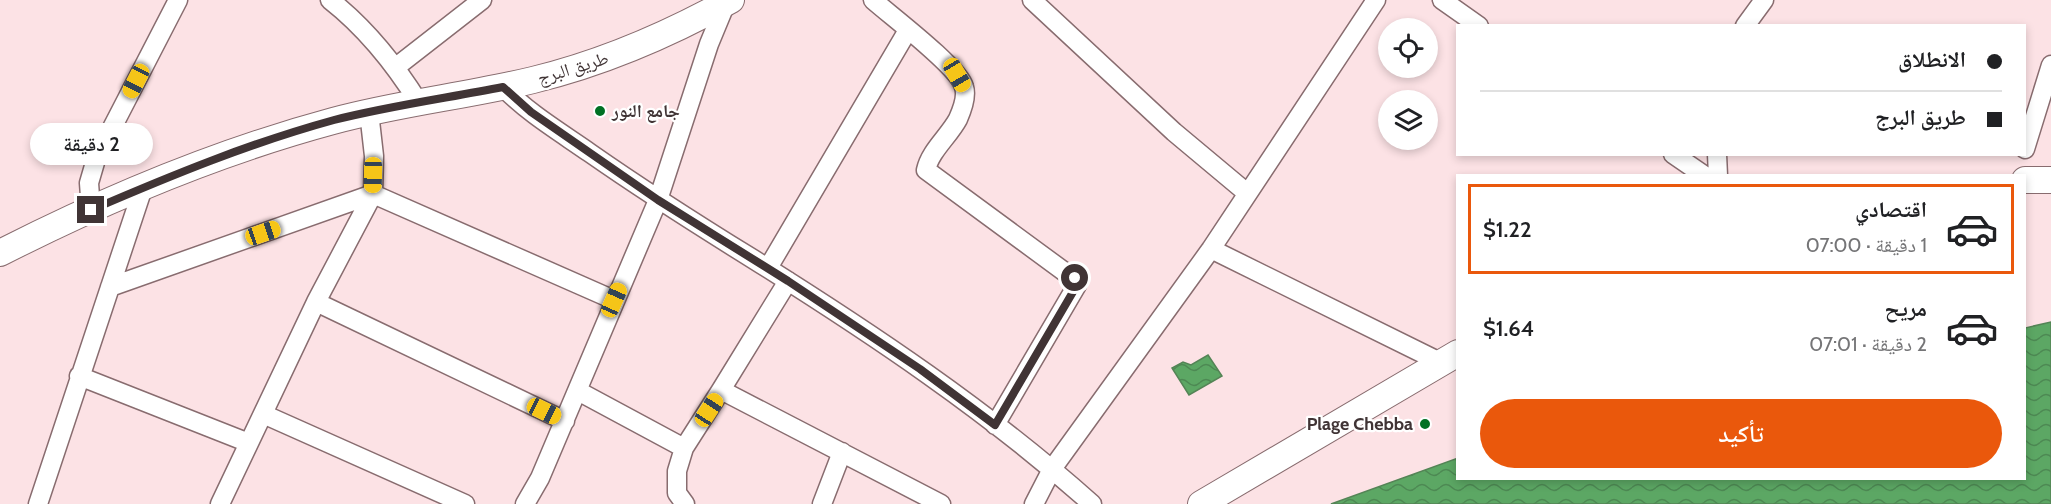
<!DOCTYPE html>
<html lang="ar">
<meta charset="utf-8">
<style>
:root{--surface:#fff;--page:#f2f2f2;--text:#202124;--muted:#757577;--line:#e0e0e0;--accent:#ea580c}
body{margin:0;font-family:Cabin,"Noto Naskh Arabic",sans-serif;background:var(--page);color:var(--text);direction:rtl;height:100vh;display:flex;flex-direction:column;font-size:22px;white-space:nowrap}
*{box-sizing:border-box;margin:0}
p{font-size:20px;color:var(--muted)}
.icon{flex:none;width:33px;height:33px;fill:none;stroke:currentColor;stroke-width:2;stroke-linecap:round;stroke-linejoin:round}
.map{position:relative;flex:1;overflow:hidden;direction:ltr}
.drawer{position:absolute;left:1456px;top:174px;width:570px;height:306px;display:flex;flex-direction:column;background:var(--surface);border-radius:0px;box-shadow:0 3px 9px #0003;direction:rtl}
.drawer>*{flex:none}
.guide{position:absolute;left:1456px;top:24px;width:570px;height:132px;border-radius:0px;box-shadow:0 3px 9px #0003;direction:rtl;display:grid;align-content:center;height:132px;padding:0 24px;background:var(--surface)}
.fabs{position:absolute;left:1378px;top:18px;display:grid;gap:12px}
.fabs a{display:grid;place-items:center;width:60px;height:60px;border-radius:50%;background:var(--surface);box-shadow:0 3px 9px #0003;font-size:30px}
.end{position:absolute;width:27px;height:27px;margin:-14px;border:8px solid #403435;background:#fff;box-shadow:0 0 0 3px #fff}
.from{border-radius:50%}
.bubble{position:absolute;height:42px;border-radius:21px;background:var(--surface);box-shadow:0 3px 9px #0003;font-size:20px;font-weight:600;line-height:42px;text-align:center;direction:rtl}
.car{position:absolute;width:18px;height:36px;margin:-18px -9px;border-radius:8px;box-shadow:0 0 4px 2px #0007;background:linear-gradient(#f5c518 24%,#345 0 40%,#f5c518 0 76%,#345 0 86%,#f5c518 0)}
.guide b{display:flex;align-items:center;gap:21px;height:57px;font-size:22px}
.guide b+b{border-top:2px solid var(--line)}
.guide i{width:15px;height:15px;background:var(--text)}
ul{padding:10px 0 0;list-style:none}
li{display:flex;align-items:center;gap:18px;height:90px;margin:0 12px 9px;padding:0 12px;border:3px solid transparent;border-radius:0px}
li div{flex:1}
li b{display:block;font-size:22px}
li em{font-style:normal;font-weight:600}
li.selected{border-color:var(--accent)}
li>.icon{width:54px;height:54px;stroke-width:1.5}
.primary-button{display:flex;gap:12px;margin-top:auto;padding:12px 24px}
.primary-button a{flex:1;height:69px;border-radius:36px;background:var(--accent);color:#fff;font-size:24px;font-weight:600;line-height:69px;text-align:center}
.map>svg:first-child{display:block}
</style>
<div class="map">
<svg width="2051" height="504" viewBox="0 0 2051 504">
<defs>
<pattern id="water-waves" width="16" height="10" patternUnits="userSpaceOnUse" patternTransform="scale(1.5)"><rect width="16" height="10" fill="#5ca764"/><path d="M0 5q4-4 8 0t8 0" fill="none" stroke="#4d8953"/></pattern>
</defs>
<rect width="100%" height="100%" fill="#fce2e5"/>
<path fill="url(#water-waves)" stroke="#548456" stroke-width="1.5" d="M 2051,322 L 2051,504 L 1331,504 L 1458,458 L 1458,478 L 2025,478 L 2025,328 Z
M 1208,355 L 1222,376 L 1189,395 L 1172,368 L 1183,362 L 1191,365 Z"/>
<g fill="none" stroke-linecap="round" stroke-linejoin="round">
<g stroke="#886c6f" stroke-width="21">
<path id="street" d="M 330,0 C 367,29 394,63 419,103
M 873,0 C 891,16 959,67 964,87 C 967,96 962,110 958,119 C 949,136 930,151 926,170 L 1077,281 L 1077,285 L 995,425
M 1032,0 L 1174,132 L 1247,193
M 1442,0 L 1479,26
M 1745,26 L 1764,0
M 396,67 L 482,0
M 503,87 C 528,113 560,132 590,153 C 643,190 698,225 753,259 C 871,333 988,411 1092,504
M 2025,149 L 2051,65
M 1673,154 L 1705,176
M 1717,154 L 1718,176
M 91,210 L 89,183 L 96,159 L 178,0
M 1211,249 L 1442,363
M 768,268 L 908,30
M 110,287 L 373,194 L 614,300
M 316,302 L 565,421
M 79,376 L 249,443
M 721,390 L 941,504
M 578,391 L 684,448
M 263,414 L 465,504
M 38,504 L 143,188
M 220,504 L 316,302 L 373,194 L 374,156 L 369,112
M 525,504 L 540,478 L 658,200 L 709,44 L 726,3
M 685,504 L 677,493 L 677,471 L 684,448 L 721,390 L 788,281
M 822,504 L 842,452
M 1034,504 L 1052,469 L 1211,249 L 1376,0"/>
</g>
<g stroke="#886c6f" stroke-width="28">
<path id="secondary" d="M 2025,180 L 2051,180
M 0,253 C 106,199 218,152 333,121 C 399,103 467,96 533,80 C 603,63 668,35 731,0
M 1201,504 L 1458,353"/>
</g>
<use href="#street" stroke="#fff" stroke-width="18"/>
<use href="#secondary" stroke="#fff" stroke-width="26"/>
</g>
<g fill="none" stroke-linecap="round" stroke-linejoin="round">
<path stroke="#403435" stroke-width="8" d="M 91,210 C 170,176 250,143 334,120 C 389,106 447,98 503,87 L 531,112 L 658,200 L 788,281 L 920,369 L 995,425 L 1077,285 L 1077,281 L 1075,278"/>
</g>
<g fill="#007023" stroke="#fff" stroke-width="2">
<circle cx="600" cy="111" r="6"/>
<circle cx="1425" cy="424" r="6"/>
</g>
<g text-anchor="middle" dominant-baseline="central" stroke-width="4.5" stroke-linejoin="round" paint-order="stroke">
<g font-size="18" fill="#403435" stroke="#fff">
<text transform="translate(573 68) rotate(-17)">طريق البرج</text>
</g>
<g font-size="18" font-weight="bold" fill="#403435" stroke="#fff" text-anchor="start">
<text x="612" y="111">جامع النور</text>
<text x="1413" y="424" text-anchor="end">Plage Chebba</text>
</g>
</g>
</svg>
<div class="fabs">
<a><svg class="icon" aria-label="locate" viewBox="0 0 24 24"><circle cx="12" cy="12" r="6"/><path d="M12 2v4M12 18v4M2 12h4M18 12h4"/></svg></a>
<a><svg class="icon" aria-label="layers" viewBox="0 0 24 24"><path d="M12 4l9 5-9 5-9-5zM3 14l9 5 9-5"/></svg></a>
</div>
<i class="end from" style="left:1075px;top:278px"></i>
<i class="end" style="left:91px;top:210px"></i>
<div class="bubble" style="left:30px;top:123px;width:123px">2 دقيقة</div>
<i class="car" style="left:957px;top:75px;rotate:150deg"></i>
<i class="car" style="left:136px;top:81px;rotate:207deg"></i>
<i class="car" style="left:373px;top:175px;rotate:181deg"></i>
<i class="car" style="left:263px;top:233px;rotate:71deg"></i>
<i class="car" style="left:614px;top:300px;rotate:24deg"></i>
<i class="car" style="left:709px;top:410px;rotate:33deg"></i>
<i class="car" style="left:544px;top:411px;rotate:116deg"></i>
<div class="guide">
<b><i class="from"></i>الانطلاق</b>
<b><i></i>طريق البرج</b>
</div>
<section class="drawer">
<ul>
<li class="selected"><svg class="icon" aria-label="car" viewBox="0 0 24 24"><path d="M5 17H2v-5l4-1 3-4h7l3 4 3 1v5h-3M9 17h6M6 11h13"/><circle cx="7" cy="17" r="2"/><circle cx="17" cy="17" r="2"/></svg><div><b>اقتصادي</b><p>1 دقيقة · 07:00</p></div><em>$1.22</em></li>
<li><svg class="icon" aria-label="car" viewBox="0 0 24 24"><path d="M5 17H2v-5l4-1 3-4h7l3 4 3 1v5h-3M9 17h6M6 11h13"/><circle cx="7" cy="17" r="2"/><circle cx="17" cy="17" r="2"/></svg><div><b>مريح</b><p>2 دقيقة · 07:01</p></div><em>$1.64</em></li>
</ul>
<div class="primary-button"><a>تأكيد</a></div>
</section>
</div>
